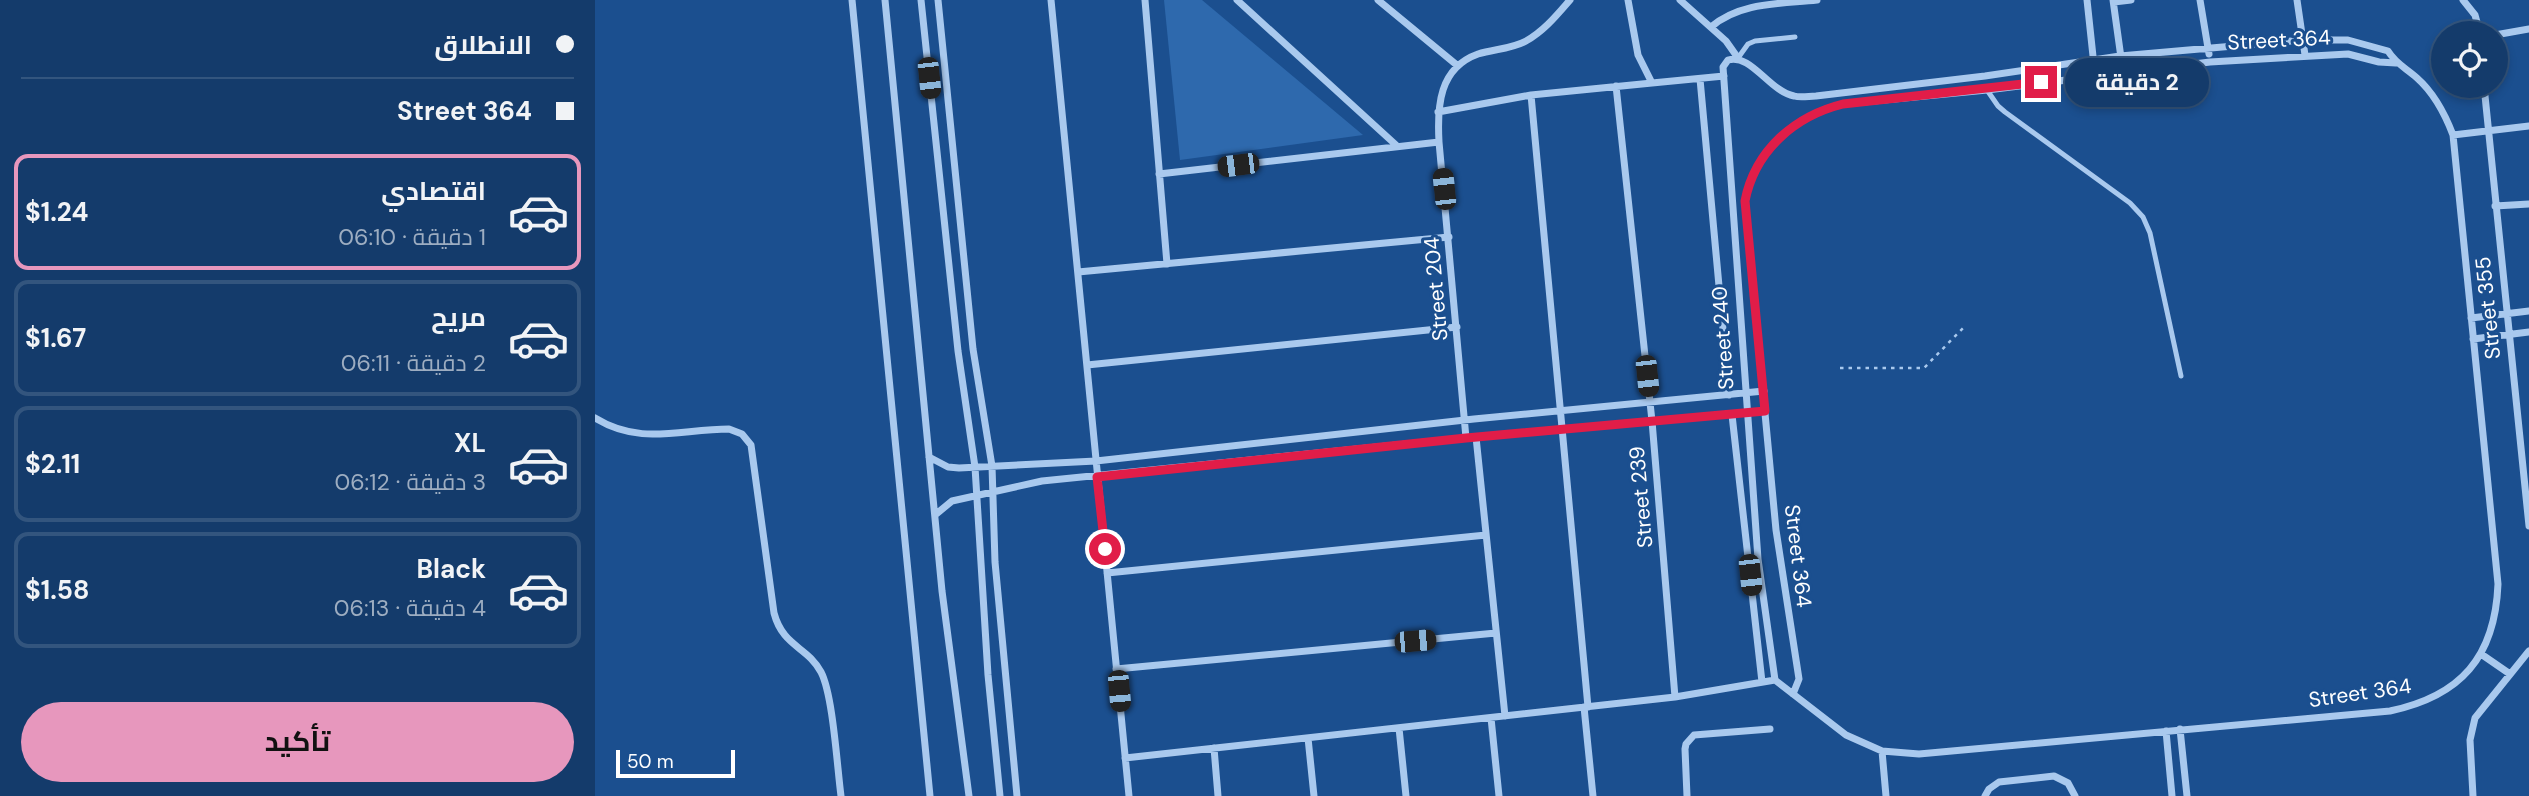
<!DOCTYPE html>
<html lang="ar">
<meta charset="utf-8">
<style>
:root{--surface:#143b6b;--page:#214673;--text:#f1f3f6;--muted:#9dadc1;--line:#33557e;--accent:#e797bd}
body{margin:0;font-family:"DM Sans",Cairo,sans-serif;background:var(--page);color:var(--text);direction:rtl;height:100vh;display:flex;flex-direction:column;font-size:26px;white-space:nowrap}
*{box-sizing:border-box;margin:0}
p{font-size:23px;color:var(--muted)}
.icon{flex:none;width:38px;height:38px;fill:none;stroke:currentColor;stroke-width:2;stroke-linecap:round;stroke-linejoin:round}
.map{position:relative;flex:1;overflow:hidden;direction:ltr}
.drawer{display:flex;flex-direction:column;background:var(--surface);width:595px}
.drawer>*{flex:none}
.guide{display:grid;align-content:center;height:154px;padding:0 21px;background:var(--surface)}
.controls{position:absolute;left:1836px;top:21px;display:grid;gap:14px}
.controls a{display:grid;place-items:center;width:77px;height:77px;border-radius:50%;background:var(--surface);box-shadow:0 4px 10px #0003,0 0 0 2px var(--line);font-size:35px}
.scale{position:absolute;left:21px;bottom:18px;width:119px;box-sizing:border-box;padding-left:7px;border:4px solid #fff;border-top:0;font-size:19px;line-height:24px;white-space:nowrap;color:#fff;-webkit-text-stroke:5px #1b4f8f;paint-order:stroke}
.end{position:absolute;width:32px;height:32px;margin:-16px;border:9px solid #e11d48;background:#fff;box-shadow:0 0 0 4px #fff}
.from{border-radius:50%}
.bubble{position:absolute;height:49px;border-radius:24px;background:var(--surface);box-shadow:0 4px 10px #0003,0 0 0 2px var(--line);font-size:23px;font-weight:700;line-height:49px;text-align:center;direction:rtl}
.car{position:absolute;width:21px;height:42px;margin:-21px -10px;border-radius:9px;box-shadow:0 0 5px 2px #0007;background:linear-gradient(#222 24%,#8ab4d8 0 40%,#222 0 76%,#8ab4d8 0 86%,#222 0)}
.guide b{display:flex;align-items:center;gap:24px;height:66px;font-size:26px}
.guide b+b{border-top:2px solid var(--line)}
.guide i{width:18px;height:18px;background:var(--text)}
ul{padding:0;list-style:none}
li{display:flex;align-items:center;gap:21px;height:116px;margin:0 14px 10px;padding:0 7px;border:4px solid var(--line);border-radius:14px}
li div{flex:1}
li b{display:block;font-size:26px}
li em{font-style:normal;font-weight:700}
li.on{border-color:var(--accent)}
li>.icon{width:63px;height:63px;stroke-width:1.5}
.action{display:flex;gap:14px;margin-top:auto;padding:14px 21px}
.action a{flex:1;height:80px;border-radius:42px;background:var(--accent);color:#111;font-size:28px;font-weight:700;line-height:80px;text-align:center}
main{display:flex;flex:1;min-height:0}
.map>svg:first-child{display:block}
</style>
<main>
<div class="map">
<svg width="1934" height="796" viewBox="0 0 1934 796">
<rect width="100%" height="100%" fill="#1b4f8f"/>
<path fill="#2e69ad" d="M 569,0 L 607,0 L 768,135 L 585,160 Z"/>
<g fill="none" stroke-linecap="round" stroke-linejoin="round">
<path stroke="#a9c9ee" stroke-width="2.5" stroke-dasharray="3.5 5" stroke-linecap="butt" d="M 1245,368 L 1329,368 L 1370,326"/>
<path stroke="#a9c9ee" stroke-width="5" d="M 1143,58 L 1153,44 L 1160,41 L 1200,37
M 1392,90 L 1403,106 L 1410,112 L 1535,203 L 1548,217 L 1555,233 L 1586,376"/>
<path stroke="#a9c9ee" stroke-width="7" d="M 257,0 L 335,796
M 290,0 L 347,591 L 374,796
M 326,0 L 363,351 L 380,467 L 393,675 L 405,796
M 343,0 L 378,349 L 397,466 L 400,562 L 422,796
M 456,0 L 534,796
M 550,0 L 572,264
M 642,0 L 801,145
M 783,0 L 863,66
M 1085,0 L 1131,41 L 1143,58
M 1492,0 L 1500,75
M 1518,0 L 1528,72
M 1605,0 L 1614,54
M 1702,0 L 1710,55
M 1868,0 L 1880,15 L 1885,33
M 1519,2 L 1536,0
M 1116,27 C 1145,2 1185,4 1222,0
M 1900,35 L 1934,29
M 1708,40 L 1753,40 L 1793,51 C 1801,64 1811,68 1822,78 C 1839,93 1850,114 1858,135 L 1903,584 C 1900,657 1866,696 1795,711 L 1324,754 L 1287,751 L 1251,735 L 1180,680 L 1163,559 L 1128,67 L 1133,60 C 1156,53 1174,91 1199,96 C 1206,98 1214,96 1221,96 L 1390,76 L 1525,56 Z
M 1105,79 L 1134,395
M 1057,83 L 1129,76
M 1021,86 L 1057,421 L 1080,697
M 1889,86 L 1934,526
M 936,95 L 993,707
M 843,112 L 936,95 L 1057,83 L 1043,55 L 1033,0
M 1858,135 L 1934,126
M 564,174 L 844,142
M 1900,206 L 1934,204
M 483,272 L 854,237
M 1876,318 L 1934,311
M 1878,339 L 1934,332
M 492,365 L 862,327
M 1137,415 L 1167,682
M 0,418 C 45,446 85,429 134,429 L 147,434 L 156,445 L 179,613 C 188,647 212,646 226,672 C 238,695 242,766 246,796
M 881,437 L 910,716
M 871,438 L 844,142 C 842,106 844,68 883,54 C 899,49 916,49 931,41 C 949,31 962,15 975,0
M 334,457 L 353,467 L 364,468 L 501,461 L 879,419 L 1169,391
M 340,515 L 357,501 L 447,481 L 871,438 L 1170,411
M 512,573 L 891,535
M 1886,654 L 1915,674
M 521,669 L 901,633
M 1198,694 L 1204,679 L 1181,530 L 1150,201 C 1160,150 1200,116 1248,104 L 1392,90 L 1615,62 L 1753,54 L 1784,62 L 1801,63
M 989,707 L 998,796
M 896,718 L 904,796
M 804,728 L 811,796
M 1585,729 L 1592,796
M 1571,731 L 1577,796
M 713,738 L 719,796
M 619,748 L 623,796
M 1287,751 L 1291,796
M 530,758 L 1080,697 L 1180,680
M 1092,796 L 1090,749 L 1091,744 L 1099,735 L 1175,729
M 1390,796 L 1394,789 L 1404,782 L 1459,776 L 1473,783 L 1480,796
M 1878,796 L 1875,740 L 1880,718 L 1934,651"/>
</g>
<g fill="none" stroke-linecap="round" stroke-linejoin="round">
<path stroke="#e11d48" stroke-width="9" d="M 510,549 L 502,477 L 871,438 L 1170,411 L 1150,201 C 1160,150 1200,116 1248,104 L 1446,82"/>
</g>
<g text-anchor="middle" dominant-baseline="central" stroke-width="6" stroke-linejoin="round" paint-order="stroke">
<g font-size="21" fill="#fff" stroke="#1b4f8f">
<text transform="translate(1684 40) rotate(-3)">Street 364</text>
<text transform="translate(841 289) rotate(-95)">Street 204</text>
<text transform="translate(1893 308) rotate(-96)">Street 355</text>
<text transform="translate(1128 338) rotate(-94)">Street 240</text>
<text transform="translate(1046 497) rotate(-95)">Street 239</text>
<text transform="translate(1203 556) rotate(83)">Street 364</text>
<text transform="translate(1765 693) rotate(-8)">Street 364</text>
</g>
</g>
</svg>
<div class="controls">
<a><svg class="icon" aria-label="locate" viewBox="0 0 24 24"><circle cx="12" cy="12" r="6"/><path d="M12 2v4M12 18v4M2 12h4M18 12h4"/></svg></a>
</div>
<div class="scale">50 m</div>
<i class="end from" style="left:510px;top:549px"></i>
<i class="end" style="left:1446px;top:82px"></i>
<div class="bubble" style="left:1470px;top:58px;width:144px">2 دقيقة</div>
<i class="car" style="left:334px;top:78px;rotate:174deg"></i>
<i class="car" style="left:643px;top:165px;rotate:263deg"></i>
<i class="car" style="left:849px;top:189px;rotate:354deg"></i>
<i class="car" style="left:1052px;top:376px;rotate:174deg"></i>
<i class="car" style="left:1155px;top:575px;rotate:174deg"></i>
<i class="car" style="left:820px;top:641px;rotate:85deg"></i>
<i class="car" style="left:524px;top:691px;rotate:175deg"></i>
</div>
<section class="drawer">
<div class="guide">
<b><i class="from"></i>الانطلاق</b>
<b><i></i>Street 364</b>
</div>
<ul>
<li class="on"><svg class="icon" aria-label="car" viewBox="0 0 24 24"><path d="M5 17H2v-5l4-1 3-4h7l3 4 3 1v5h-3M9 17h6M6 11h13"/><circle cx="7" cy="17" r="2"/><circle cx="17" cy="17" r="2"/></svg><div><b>اقتصادي</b><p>1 دقيقة · 06:10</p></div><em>$1.24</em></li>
<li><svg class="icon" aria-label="car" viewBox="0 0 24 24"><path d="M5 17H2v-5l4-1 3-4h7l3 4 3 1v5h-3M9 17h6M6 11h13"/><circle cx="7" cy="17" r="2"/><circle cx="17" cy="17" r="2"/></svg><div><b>مريح</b><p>2 دقيقة · 06:11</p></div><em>$1.67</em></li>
<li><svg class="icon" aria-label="car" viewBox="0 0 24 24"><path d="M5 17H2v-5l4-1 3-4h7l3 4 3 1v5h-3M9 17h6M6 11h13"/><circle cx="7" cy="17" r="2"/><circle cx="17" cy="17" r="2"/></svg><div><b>XL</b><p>3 دقيقة · 06:12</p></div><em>$2.11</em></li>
<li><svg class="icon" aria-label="car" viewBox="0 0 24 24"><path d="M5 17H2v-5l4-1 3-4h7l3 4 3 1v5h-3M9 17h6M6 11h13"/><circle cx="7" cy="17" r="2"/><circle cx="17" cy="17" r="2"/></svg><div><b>Black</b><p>4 دقيقة · 06:13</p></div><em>$1.58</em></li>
</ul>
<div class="action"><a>تأكيد</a></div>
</section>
</main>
